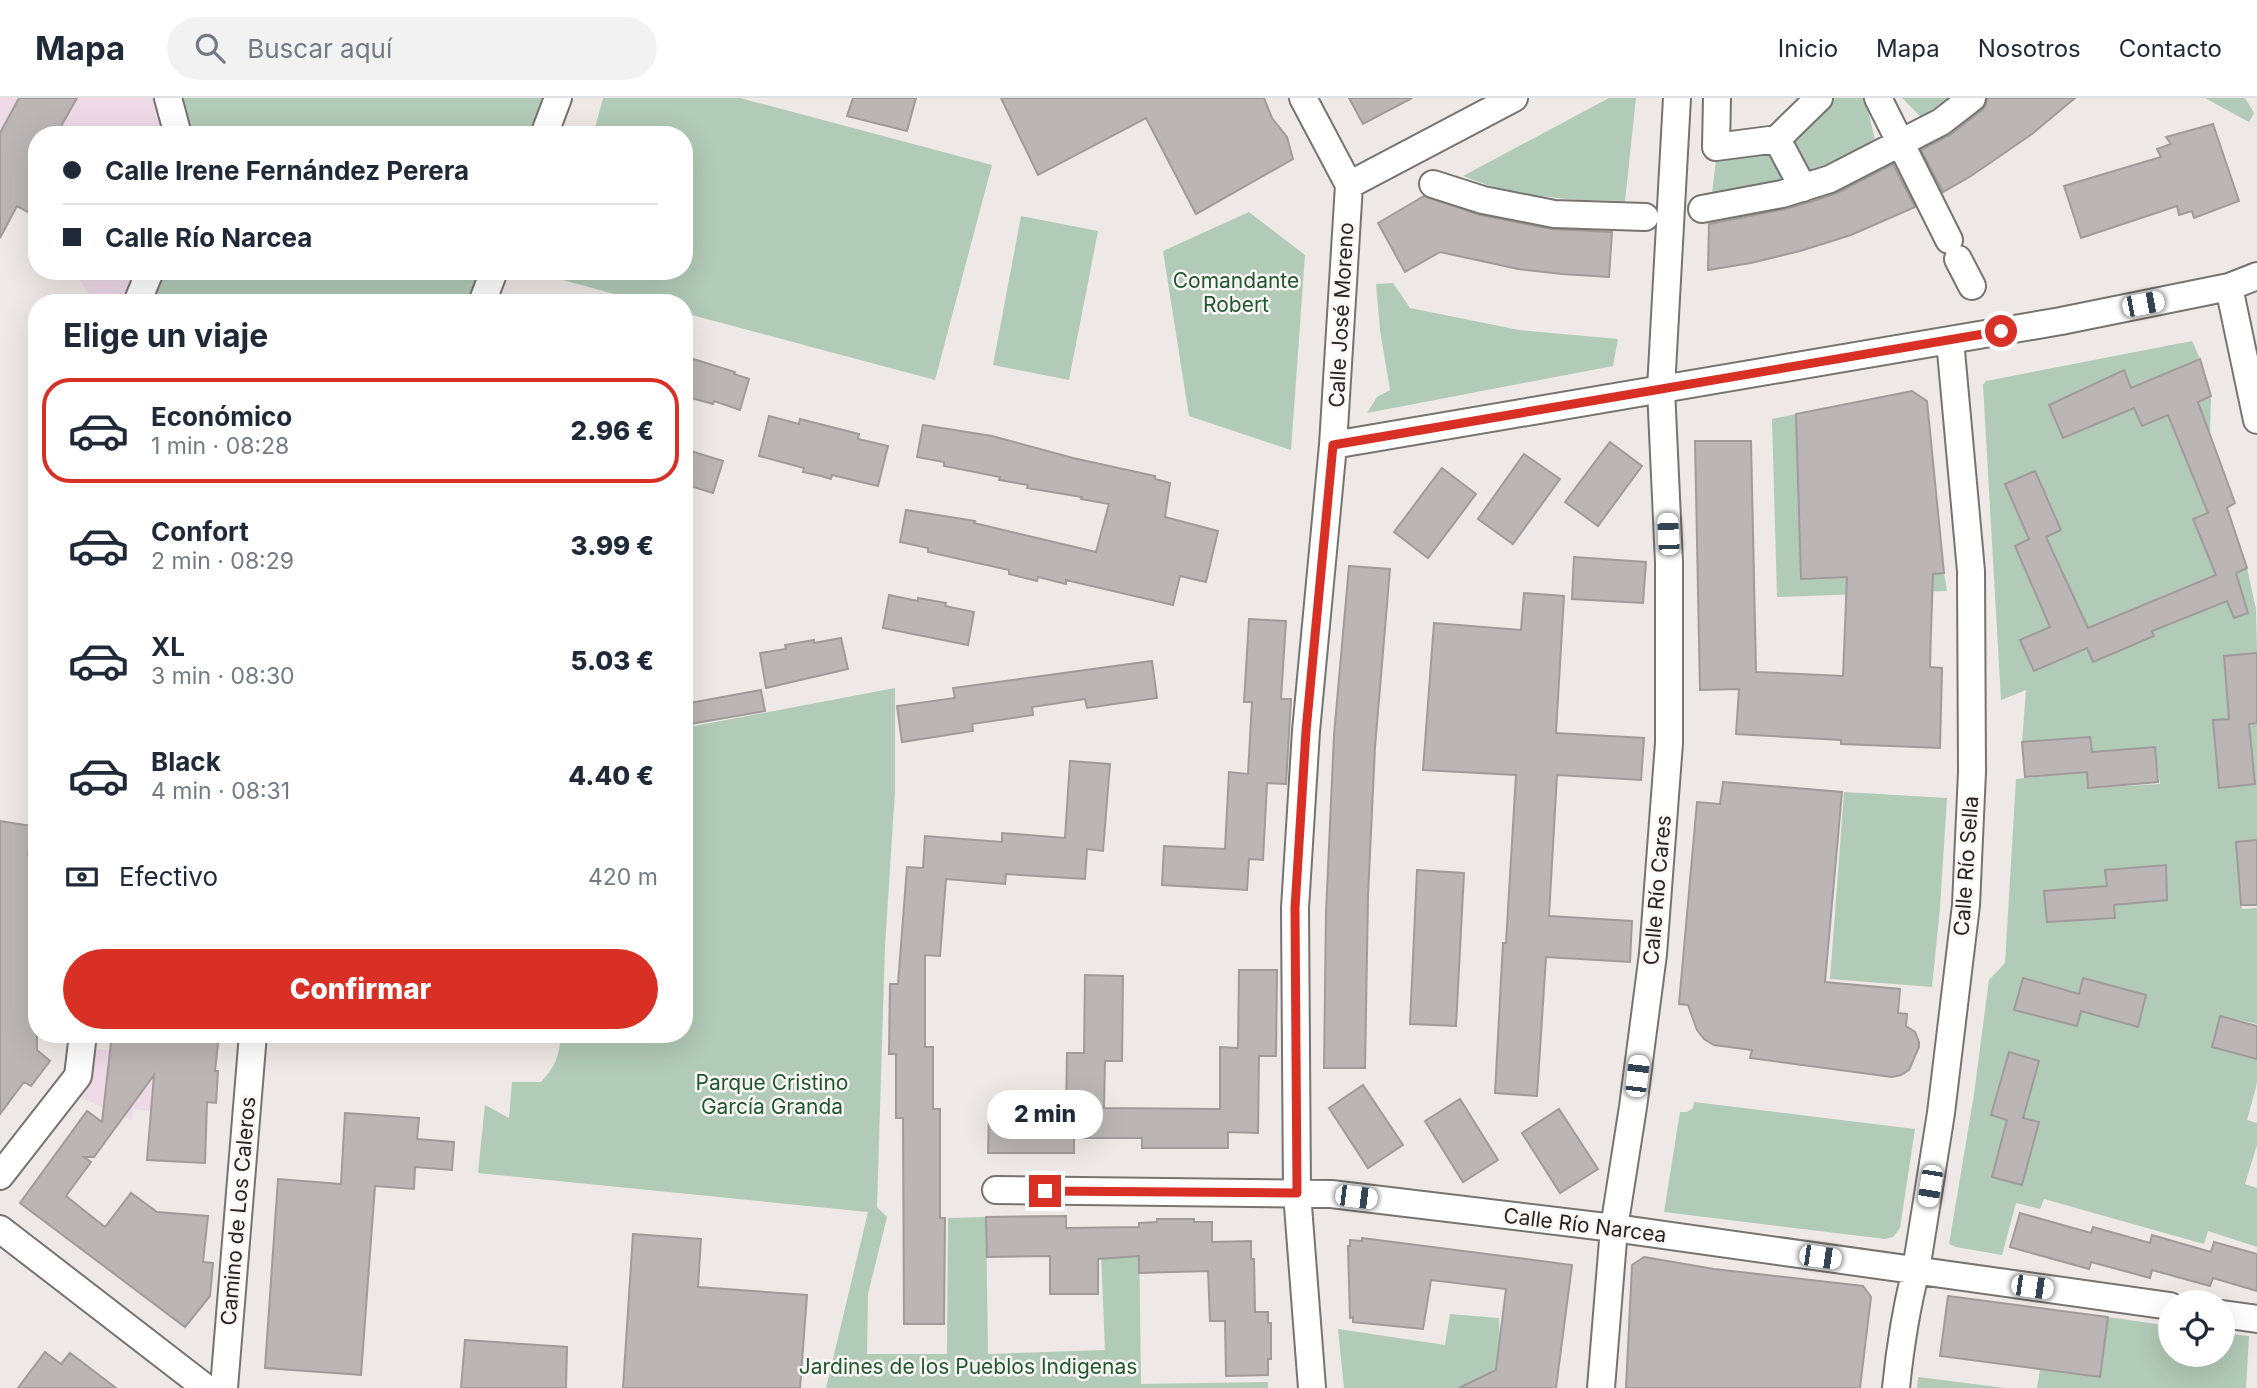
<!DOCTYPE html>
<html lang="es">
<meta charset="utf-8">
<style>
:root{--surface:#fff;--page:#f2f2f3;--text:#1f2937;--muted:#747a83;--line:#e0e1e3;--accent:#d93025}
body{margin:0;font-family:Inter,sans-serif;background:var(--page);color:var(--text);height:100vh;display:flex;flex-direction:column;font-size:26px;white-space:nowrap}
*{box-sizing:border-box;margin:0}
p{font-size:23px;color:var(--muted)}
.icon{flex:none;width:38px;height:38px;fill:none;stroke:currentColor;stroke-width:2;stroke-linecap:round;stroke-linejoin:round}
.map{position:relative;flex:1;overflow:hidden}
.panel{position:absolute;left:28px;top:196px;width:665px;height:749px;display:flex;flex-direction:column;background:var(--surface);border-radius:28px;box-shadow:0 7px 28px #0002}
.panel>*{flex:none}
.hud{position:absolute;left:28px;top:28px;width:665px;height:154px;border-radius:28px;box-shadow:0 7px 28px #0002;display:grid;align-content:center;height:154px;padding:0 35px;background:var(--surface)}
.fabs{position:absolute;left:2158px;top:1192px;display:grid;gap:14px}
.fabs a{display:grid;place-items:center;width:77px;height:77px;border-radius:50%;background:var(--surface);box-shadow:0 7px 28px #0002;font-size:35px}
.end{position:absolute;width:32px;height:32px;margin:-16px;border:9px solid #d93025;background:#fff;box-shadow:0 0 0 4px #fff}
.from{border-radius:50%}
.bubble{position:absolute;height:49px;border-radius:24px;background:var(--surface);box-shadow:0 7px 28px #0002;font-size:23px;font-weight:800;line-height:49px;text-align:center}
.car{position:absolute;width:21px;height:42px;margin:-21px -10px;border-radius:9px;box-shadow:0 0 5px 2px #0007;background:linear-gradient(#fff 24%,#345 0 40%,#fff 0 76%,#345 0 86%,#fff 0)}
.hud b{display:flex;align-items:center;gap:24px;height:66px;font-size:26px}
.hud b+b{border-top:2px solid var(--line)}
.hud i{width:18px;height:18px;background:var(--text)}
ul{padding:0;list-style:none}
li{display:flex;align-items:center;gap:21px;height:105px;margin:0 14px 10px;padding:0 21px;border:4px solid transparent;border-radius:28px}
li div{flex:1}
li b{display:block;font-size:26px}
li em{font-style:normal;font-weight:800}
li.active{border-color:var(--accent)}
li>.icon{width:63px;height:63px;stroke-width:1.5}
h2{padding:0 35px;font-size:32px;line-height:84px}
.pay{display:flex;align-items:center;gap:18px;height:77px;padding:0 35px;font-size:26px}
.pay p{margin-inline-start:auto}
.primary-button{display:flex;gap:14px;margin-top:auto;padding:14px 35px}
.primary-button a{flex:1;height:80px;border-radius:42px;background:var(--accent);color:#fff;font-size:28px;font-weight:800;line-height:80px;text-align:center}
header{display:flex;align-items:center;gap:42px;box-sizing:border-box;height:98px;padding:0 35px;background:var(--surface);border-bottom:2px solid var(--line)}
header strong{font-size:33px}
nav{display:flex;gap:38px;margin-inline-start:auto;font-size:24px}
.search{width:490px;height:63px;background:var(--page);display:flex;align-items:center;gap:18px;box-sizing:border-box;padding:0 24px;border-radius:38px;color:var(--muted);font-size:26px}
.map>svg:first-child{display:block}
</style>
<header>
<strong>Mapa</strong>
<div class="search"><svg class="icon" aria-label="search" viewBox="0 0 24 24"><circle cx="10" cy="10" r="6"/><path d="M15 15l6 6"/></svg>Buscar aquí</div>
<nav><a>Inicio</a><a>Mapa</a><a>Nosotros</a><a>Contacto</a></nav>
</header>
<div class="map">
<svg width="2257" height="1290" viewBox="0 0 2257 1290">
<rect width="100%" height="100%" fill="#eee9e6"/>
<path fill="#eed9e7" d="M 0,0 L 161,0 L 171,37 L 37,37 L 37,119 L 17,108 L 0,140 Z
M 73,173 L 139,173 L 121,205 L 95,205 Z
M 96,951 L 157,958 L 152,1013 L 133,1011 L 132,1023 L 80,999 L 91,984 Z"/>
<path fill="#b2cab8" fill-rule="evenodd" d="M 182,0 L 543,0 L 529,37 L 191,37 Z
M 603,0 L 740,0 L 992,67 L 935,282 L 684,215 L 684,205 L 648,205 L 555,180 L 556,173 L 684,173 L 684,37 L 593,37 Z
M 1609,0 L 1636,0 L 1625,103 C 1572,103 1511,99 1463,78 Z
M 1827,0 L 1865,0 L 1875,42 L 1852,57 L 1761,89 L 1712,97 L 1717,52 L 1774,44 Z
M 1902,0 L 1949,0 L 1921,19 Z
M 2205,0 L 2245,0 L 2254,15 L 2249,24 Z
M 1249,114 L 1305,157 L 1291,352 L 1189,318 L 1163,153 Z
M 1021,118 L 1098,133 L 1069,282 L 993,267 Z
M 164,173 L 480,173 L 468,205 L 150,205 Z
M 1393,185 L 1410,210 L 1519,232 L 1618,241 L 1613,268 L 1367,315 L 1377,299 L 1390,292 L 1380,232 L 1376,186 Z
M 2192,243 L 2200,261 L 2131,290 L 2123,272 L 2050,307 L 2064,340 L 2134,310 L 2142,328 L 2211,298 L 2208,415 L 2194,421 L 2216,477 L 2169,497 L 2182,521 L 2243,497 L 2236,475 L 2247,470 L 2256,511 L 2257,555 L 2229,621 L 2213,623 L 2219,690 L 2255,686 L 2249,626 L 2257,625 L 2257,742 L 2236,744 L 2242,811 L 2257,810 L 2257,926 L 2220,918 L 2212,949 L 2257,961 L 2257,985 L 2247,1022 L 2257,1025 L 2257,1047 L 2245,1086 L 2257,1090 L 2257,1149 L 2208,1133 L 2204,1146 L 2044,1101 L 2040,1111 L 2016,1105 L 2002,1157 L 1956,1149 L 1949,1146 L 1974,996 L 1989,882 L 2005,865 L 2016,681 L 2087,674 L 2089,690 L 2160,686 L 2155,649 L 2092,654 L 2090,639 L 2022,644 L 2026,592 L 2001,602 L 1983,287 L 1986,283 ZM 2035,373 L 2061,431 L 2046,439 L 2070,493 L 2040,506 L 2015,448 L 2029,441 L 2005,386 ZM 2141,507 L 2153,538 L 2094,564 L 2087,550 L 2034,573 L 2020,542 L 2088,530 ZM 2166,768 L 2167,802 L 2114,807 L 2115,821 L 2047,824 L 2045,793 L 2107,788 L 2105,772 ZM 2023,881 L 2079,896 L 2137,928 L 2081,913 L 2077,928 L 2015,911 ZM 2009,954 L 2039,963 L 2023,1020 L 2039,1025 L 2022,1087 L 1992,1079 L 2007,1022 L 1991,1017 Z
M 1796,316 L 1801,481 L 1944,475 L 1947,493 L 1777,499 L 1772,321 Z
M 895,590 L 895,693 L 885,848 L 877,1109 L 887,1119 L 868,1196 L 867,1256 L 947,1256 L 948,1120 L 986,1119 L 988,1256 L 1105,1252 L 1100,1129 L 1139,1133 L 1141,1286 L 1268,1284 L 1268,1290 L 826,1290 L 868,1114 L 478,1075 L 485,1007 L 509,1020 L 512,984 L 541,984 C 556,968 559,958 561,936 L 684,936 L 684,630 Z
M 1844,694 L 1947,700 L 1940,810 L 1932,889 L 1830,881 Z
M 1694,1004 L 1915,1031 L 1900,1130 L 1893,1139 L 1885,1141 L 1664,1114 L 1680,1014 L 1687,1014 L 1693,1010 Z
M 1450,1216 L 1499,1220 L 1500,1245 L 1496,1272 L 1459,1290 L 1344,1290 L 1338,1231 L 1445,1247 Z
M 2108,1219 L 2170,1228 L 2170,1256 L 2222,1256 L 2223,1235 L 2249,1238 L 2246,1290 L 2037,1290 L 2040,1271 Z
M 1918,1279 L 2005,1290 L 1917,1290 Z"/>
<path fill="#bbb6b5" stroke="#a09b9a" stroke-width="2" d="M 19,0 L 77,0 L 56,37 L 37,37 L 37,119 L 17,108 L 0,140 L 0,35 Z
M 853,0 L 916,0 L 907,33 L 847,18 Z
M 1001,0 L 1264,0 L 1272,20 L 1287,39 L 1293,61 L 1196,116 L 1146,20 L 1038,77 Z
M 1349,0 L 1412,0 L 1363,26 Z
M 1987,0 L 2075,0 L 2032,36 L 1971,78 L 1943,94 L 1921,52 L 1950,37 L 1982,12 L 1986,7 Z
M 2213,26 L 2239,103 L 2194,120 L 2192,113 L 2179,117 L 2177,108 L 2081,140 L 2064,88 L 2161,59 L 2157,51 L 2171,46 L 2166,39 Z
M 1893,66 L 1915,109 L 1851,137 L 1800,153 L 1751,165 L 1708,172 L 1709,126 L 1785,111 L 1810,104 L 1837,95 Z
M 1424,98 L 1480,117 L 1551,131 L 1612,134 L 1609,179 L 1562,176 L 1518,171 L 1440,154 L 1405,174 L 1378,125 Z
M 684,258 L 735,274 L 734,276 L 749,281 L 740,312 L 714,303 L 713,306 L 684,298 Z
M 2200,261 L 2211,298 L 2198,304 L 2235,405 L 2227,410 L 2247,470 L 2236,475 L 2248,515 L 2234,520 L 2227,503 L 2152,533 L 2154,538 L 2093,564 L 2087,550 L 2034,573 L 2020,542 L 2050,529 L 2015,448 L 2029,441 L 2005,386 L 2035,373 L 2061,432 L 2046,439 L 2088,530 L 2216,477 L 2193,421 L 2208,415 L 2168,317 L 2142,328 L 2134,310 L 2063,340 L 2049,307 L 2124,272 L 2131,290 Z
M 1912,293 L 1927,303 L 1944,475 L 1933,476 L 1931,533 L 1930,569 L 1942,570 L 1940,650 L 1841,646 L 1841,642 L 1736,636 L 1739,591 L 1700,592 L 1695,343 L 1751,343 L 1756,574 L 1843,578 L 1847,479 L 1801,481 L 1796,316 Z
M 769,318 L 799,326 L 800,321 L 859,336 L 858,341 L 888,348 L 878,388 L 832,377 L 831,381 L 821,378 L 803,374 L 804,370 L 759,358 Z
M 923,327 L 992,338 L 1073,360 L 1155,378 L 1155,381 L 1170,385 L 1165,419 L 1218,433 L 1206,484 L 1180,478 L 1173,507 L 1066,482 L 1066,486 L 1038,479 L 1037,483 L 1009,476 L 1009,472 L 928,454 L 928,450 L 900,444 L 906,412 L 975,423 L 974,425 L 1096,454 L 1109,406 L 1081,401 L 1082,399 L 1027,390 L 1028,387 L 999,382 L 1000,379 L 944,368 L 944,364 L 917,359 Z
M 1610,344 L 1642,368 L 1598,428 L 1565,404 Z
M 684,351 L 723,363 L 713,395 L 684,386 Z
M 1524,356 L 1560,381 L 1513,446 L 1478,421 Z
M 1442,370 L 1476,396 L 1428,460 L 1394,434 Z
M 1574,459 L 1646,464 L 1643,505 L 1572,501 Z
M 1349,468 L 1390,471 L 1375,649 L 1368,798 L 1365,970 L 1324,970 L 1326,815 L 1334,637 Z
M 1524,495 L 1564,498 L 1556,635 L 1644,640 L 1641,682 L 1557,677 L 1549,818 L 1632,823 L 1630,864 L 1546,859 L 1537,998 L 1495,995 L 1503,845 L 1506,845 L 1516,677 L 1423,672 L 1434,525 L 1521,532 Z
M 889,497 L 918,503 L 918,500 L 946,505 L 945,508 L 974,514 L 968,547 L 883,530 Z
M 1249,521 L 1286,523 L 1281,601 L 1291,601 L 1286,686 L 1267,685 L 1263,762 L 1249,761 L 1247,792 L 1162,787 L 1164,748 L 1225,751 L 1229,674 L 1248,676 L 1252,604 L 1244,604 Z
M 841,540 L 848,571 L 766,590 L 760,555 L 786,551 L 785,547 L 814,542 L 814,545 Z
M 2257,555 L 2257,625 L 2249,626 L 2255,686 L 2219,690 L 2213,622 L 2229,621 L 2224,558 Z
M 1152,563 L 1157,600 L 1087,610 L 1085,601 L 1032,609 L 1033,617 L 972,626 L 973,633 L 902,644 L 897,608 L 955,600 L 953,590 Z
M 761,592 L 765,613 L 684,627 L 684,606 Z
M 2090,639 L 2092,654 L 2155,649 L 2158,684 L 2088,690 L 2087,674 L 2025,679 L 2022,644 Z
M 1070,663 L 1110,666 L 1103,753 L 1087,751 L 1085,781 L 1006,776 L 1005,786 L 946,781 L 940,858 L 925,857 L 925,949 L 933,949 L 933,1011 L 940,1011 L 940,1120 L 945,1120 L 944,1226 L 904,1226 L 903,1020 L 896,1020 L 896,956 L 889,956 L 890,886 L 898,886 L 907,769 L 923,770 L 925,738 L 1002,744 L 1002,735 L 1065,740 Z
M 1723,684 L 1842,694 L 1825,884 L 1900,891 L 1898,915 L 1907,916 L 1906,928 L 1915,934 L 1919,944 L 1919,949 L 1909,972 L 1901,977 L 1892,979 L 1750,960 L 1752,952 L 1714,947 L 1704,941 L 1697,932 L 1688,907 L 1679,906 L 1697,704 L 1720,706 Z
M 0,723 L 32,728 L 28,757 L 37,758 L 37,952 L 50,963 L 31,988 L 24,984 L 0,1016 Z
M 2257,742 L 2257,807 L 2241,807 L 2236,744 Z
M 2166,767 L 2167,802 L 2114,807 L 2115,820 L 2047,824 L 2044,793 L 2107,788 L 2105,772 Z
M 1417,772 L 1464,775 L 1456,928 L 1410,926 Z
M 1239,872 L 1277,872 L 1276,958 L 1259,958 L 1258,1035 L 1228,1034 L 1228,1050 L 1142,1050 L 1142,1040 L 1074,1040 L 1074,1055 L 988,1055 L 989,1016 L 1066,1016 L 1067,955 L 1084,955 L 1085,877 L 1123,878 L 1122,963 L 1105,963 L 1104,1010 L 1220,1011 L 1220,949 L 1238,950 Z
M 2023,880 L 2079,896 L 2083,880 L 2146,897 L 2138,929 L 2081,913 L 2077,928 L 2014,912 Z
M 2220,918 L 2257,928 L 2257,961 L 2212,949 Z
M 112,936 L 219,936 L 215,973 L 218,973 L 216,1005 L 207,1004 L 205,1065 L 147,1062 L 154,977 L 94,1059 L 84,1059 L 91,1064 L 66,1098 L 105,1129 L 131,1095 L 157,1114 L 208,1118 L 203,1164 L 213,1165 L 210,1198 L 185,1229 L 20,1105 L 87,1013 L 102,1024 Z
M 2009,954 L 2039,963 L 2023,1020 L 2039,1024 L 2022,1087 L 1992,1079 L 2007,1022 L 1991,1017 Z
M 1363,987 L 1403,1047 L 1368,1070 L 1329,1010 Z
M 1460,1001 L 1498,1062 L 1463,1084 L 1425,1023 Z
M 1559,1011 L 1598,1071 L 1560,1095 L 1522,1035 Z
M 345,1015 L 419,1020 L 417,1041 L 454,1044 L 452,1072 L 415,1069 L 414,1091 L 375,1088 L 361,1277 L 265,1270 L 278,1081 L 341,1086 Z
M 2020,1115 L 2091,1135 L 2093,1129 L 2150,1145 L 2152,1137 L 2211,1154 L 2214,1144 L 2257,1156 L 2257,1193 L 2213,1180 L 2210,1188 L 2152,1172 L 2150,1180 L 2091,1164 L 2089,1171 L 2010,1149 Z
M 1066,1118 L 1066,1130 L 1139,1129 L 1139,1125 L 1157,1124 L 1157,1121 L 1194,1121 L 1194,1124 L 1212,1124 L 1212,1144 L 1251,1143 L 1251,1161 L 1254,1161 L 1255,1214 L 1268,1214 L 1268,1225 L 1271,1225 L 1271,1261 L 1268,1261 L 1268,1277 L 1226,1278 L 1225,1223 L 1210,1223 L 1208,1173 L 1139,1175 L 1139,1158 L 1098,1161 L 1098,1196 L 1050,1196 L 1050,1158 L 987,1159 L 986,1119 Z
M 633,1136 L 701,1141 L 698,1189 L 807,1197 L 800,1290 L 623,1290 Z
M 1362,1140 L 1572,1167 L 1556,1290 L 1459,1290 L 1496,1272 L 1506,1191 L 1431,1182 L 1423,1231 L 1353,1224 L 1353,1219 L 1350,1220 L 1348,1148 L 1350,1148 L 1350,1142 L 1362,1143 Z
M 1644,1159 L 1714,1171 L 1863,1188 L 1871,1199 L 1860,1290 L 1626,1290 L 1632,1167 Z
M 1948,1198 L 2108,1219 L 2100,1279 L 1940,1258 Z
M 465,1242 L 567,1249 L 566,1290 L 461,1290 Z
M 45,1254 L 61,1266 L 70,1255 L 116,1290 L 18,1290 Z"/>
<g fill="none" stroke-linecap="round" stroke-linejoin="round">
<g stroke="#777370" stroke-width="30">
<path id="street" d="M 168,0 L 178,37
M 1303,0 L 1349,87
M 1717,0 L 1716,49 L 1777,41 L 1819,0
M 1878,0 L 1949,142
M 544,37 L 558,0
M 1777,41 L 1803,90
M 1433,86 L 1483,102 L 1554,116 L 1645,119
M 1349,87 L 1514,0
M 1702,111 L 1782,96 L 1830,81 L 1941,24 L 1972,0
M 1958,161 L 1972,188
M 2229,189 L 2257,322
M 137,205 L 150,173
M 482,205 L 494,173
M 1333,347 L 2061,223 L 2229,189 L 2257,178
M 0,1078 L 78,978 L 83,936
M 996,1092 L 1331,1096 L 1614,1130 L 2170,1208
M 0,1131 L 206,1290
M 2222,1216 L 2257,1221
M 224,1290 L 253,936
M 1312,1290 L 1297,1095 L 1295,810 L 1306,633 L 1333,347 L 1349,87
M 1601,1290 L 1614,1130 L 1633,1009 L 1653,856 L 1669,645 L 1669,464 L 1661,291 L 1677,0
M 1896,1290 C 1900,1250 1906,1211 1916,1172 L 1941,1015 L 1966,807 L 1972,674 L 1971,473 L 1950,242"/>
</g>
<use href="#street" stroke="#fff" stroke-width="26"/>
</g>
<g fill="none" stroke-linecap="round" stroke-linejoin="round">
<path stroke="#d93025" stroke-width="9" d="M 1045,1093 L 1297,1095 L 1295,810 L 1306,633 L 1333,347 L 2001,233"/>
</g>
<g text-anchor="middle" dominant-baseline="central" stroke-width="5" stroke-linejoin="round" paint-order="stroke">
<g font-size="21" fill="#1e5833" stroke="#fbf6f4">
<text x="1236" y="182">Comandante<tspan x="1236" dy="24">Robert</tspan></text>
<text x="772" y="984">Parque Cristino<tspan x="772" dy="24">García Granda</tspan></text>
<text x="968" y="1268">Jardines de los Pueblos Indigenas</text>
</g>
<g font-size="21" fill="#272524" stroke="#fbf6f4">
<text transform="translate(1341 217) rotate(-87)">Calle José Moreno</text>
<text transform="translate(1966 768) rotate(-86)">Calle Río Sella</text>
<text transform="translate(1657 792) rotate(-85)">Calle Río Cares</text>
<text transform="translate(238 1113) rotate(-85)">Camino de Los Caleros</text>
<text transform="translate(1585 1127) rotate(7)">Calle Río Narcea</text>
</g>
</g>
</svg>
<div class="fabs">
<a><svg class="icon" aria-label="locate" viewBox="0 0 24 24"><circle cx="12" cy="12" r="6"/><path d="M12 2v4M12 18v4M2 12h4M18 12h4"/></svg></a>
</div>
<i class="end from" style="left:2001px;top:233px"></i>
<i class="end" style="left:1045px;top:1093px"></i>
<div class="bubble" style="left:987px;top:992px;width:116px">2 min</div>
<i class="car" style="left:2143px;top:206px;rotate:79deg"></i>
<i class="car" style="left:1668px;top:436px;rotate:357deg"></i>
<i class="car" style="left:1637px;top:978px;rotate:7deg"></i>
<i class="car" style="left:1930px;top:1088px;rotate:189deg"></i>
<i class="car" style="left:1356px;top:1099px;rotate:97deg"></i>
<i class="car" style="left:1820px;top:1159px;rotate:98deg"></i>
<i class="car" style="left:2032px;top:1189px;rotate:98deg"></i>
<div class="hud">
<b><i class="from"></i>Calle Irene Fernández Perera</b>
<b><i></i>Calle Río Narcea</b>
</div>
<section class="panel">
<h2>Elige un viaje</h2>
<ul>
<li class="active"><svg class="icon" aria-label="car" viewBox="0 0 24 24"><path d="M5 17H2v-5l4-1 3-4h7l3 4 3 1v5h-3M9 17h6M6 11h13"/><circle cx="7" cy="17" r="2"/><circle cx="17" cy="17" r="2"/></svg><div><b>Económico</b><p>1 min · 08:28</p></div><em>2.96 €</em></li>
<li><svg class="icon" aria-label="car" viewBox="0 0 24 24"><path d="M5 17H2v-5l4-1 3-4h7l3 4 3 1v5h-3M9 17h6M6 11h13"/><circle cx="7" cy="17" r="2"/><circle cx="17" cy="17" r="2"/></svg><div><b>Confort</b><p>2 min · 08:29</p></div><em>3.99 €</em></li>
<li><svg class="icon" aria-label="car" viewBox="0 0 24 24"><path d="M5 17H2v-5l4-1 3-4h7l3 4 3 1v5h-3M9 17h6M6 11h13"/><circle cx="7" cy="17" r="2"/><circle cx="17" cy="17" r="2"/></svg><div><b>XL</b><p>3 min · 08:30</p></div><em>5.03 €</em></li>
<li><svg class="icon" aria-label="car" viewBox="0 0 24 24"><path d="M5 17H2v-5l4-1 3-4h7l3 4 3 1v5h-3M9 17h6M6 11h13"/><circle cx="7" cy="17" r="2"/><circle cx="17" cy="17" r="2"/></svg><div><b>Black</b><p>4 min · 08:31</p></div><em>4.40 €</em></li>
</ul>
<div class="pay"><svg class="icon" aria-label="cash" viewBox="0 0 24 24"><path d="M3 7h18v10H3z"/><circle cx="12" cy="12" r="2"/></svg>Efectivo<p>420 m</p></div>
<div class="primary-button"><a>Confirmar</a></div>
</section>
</div>
